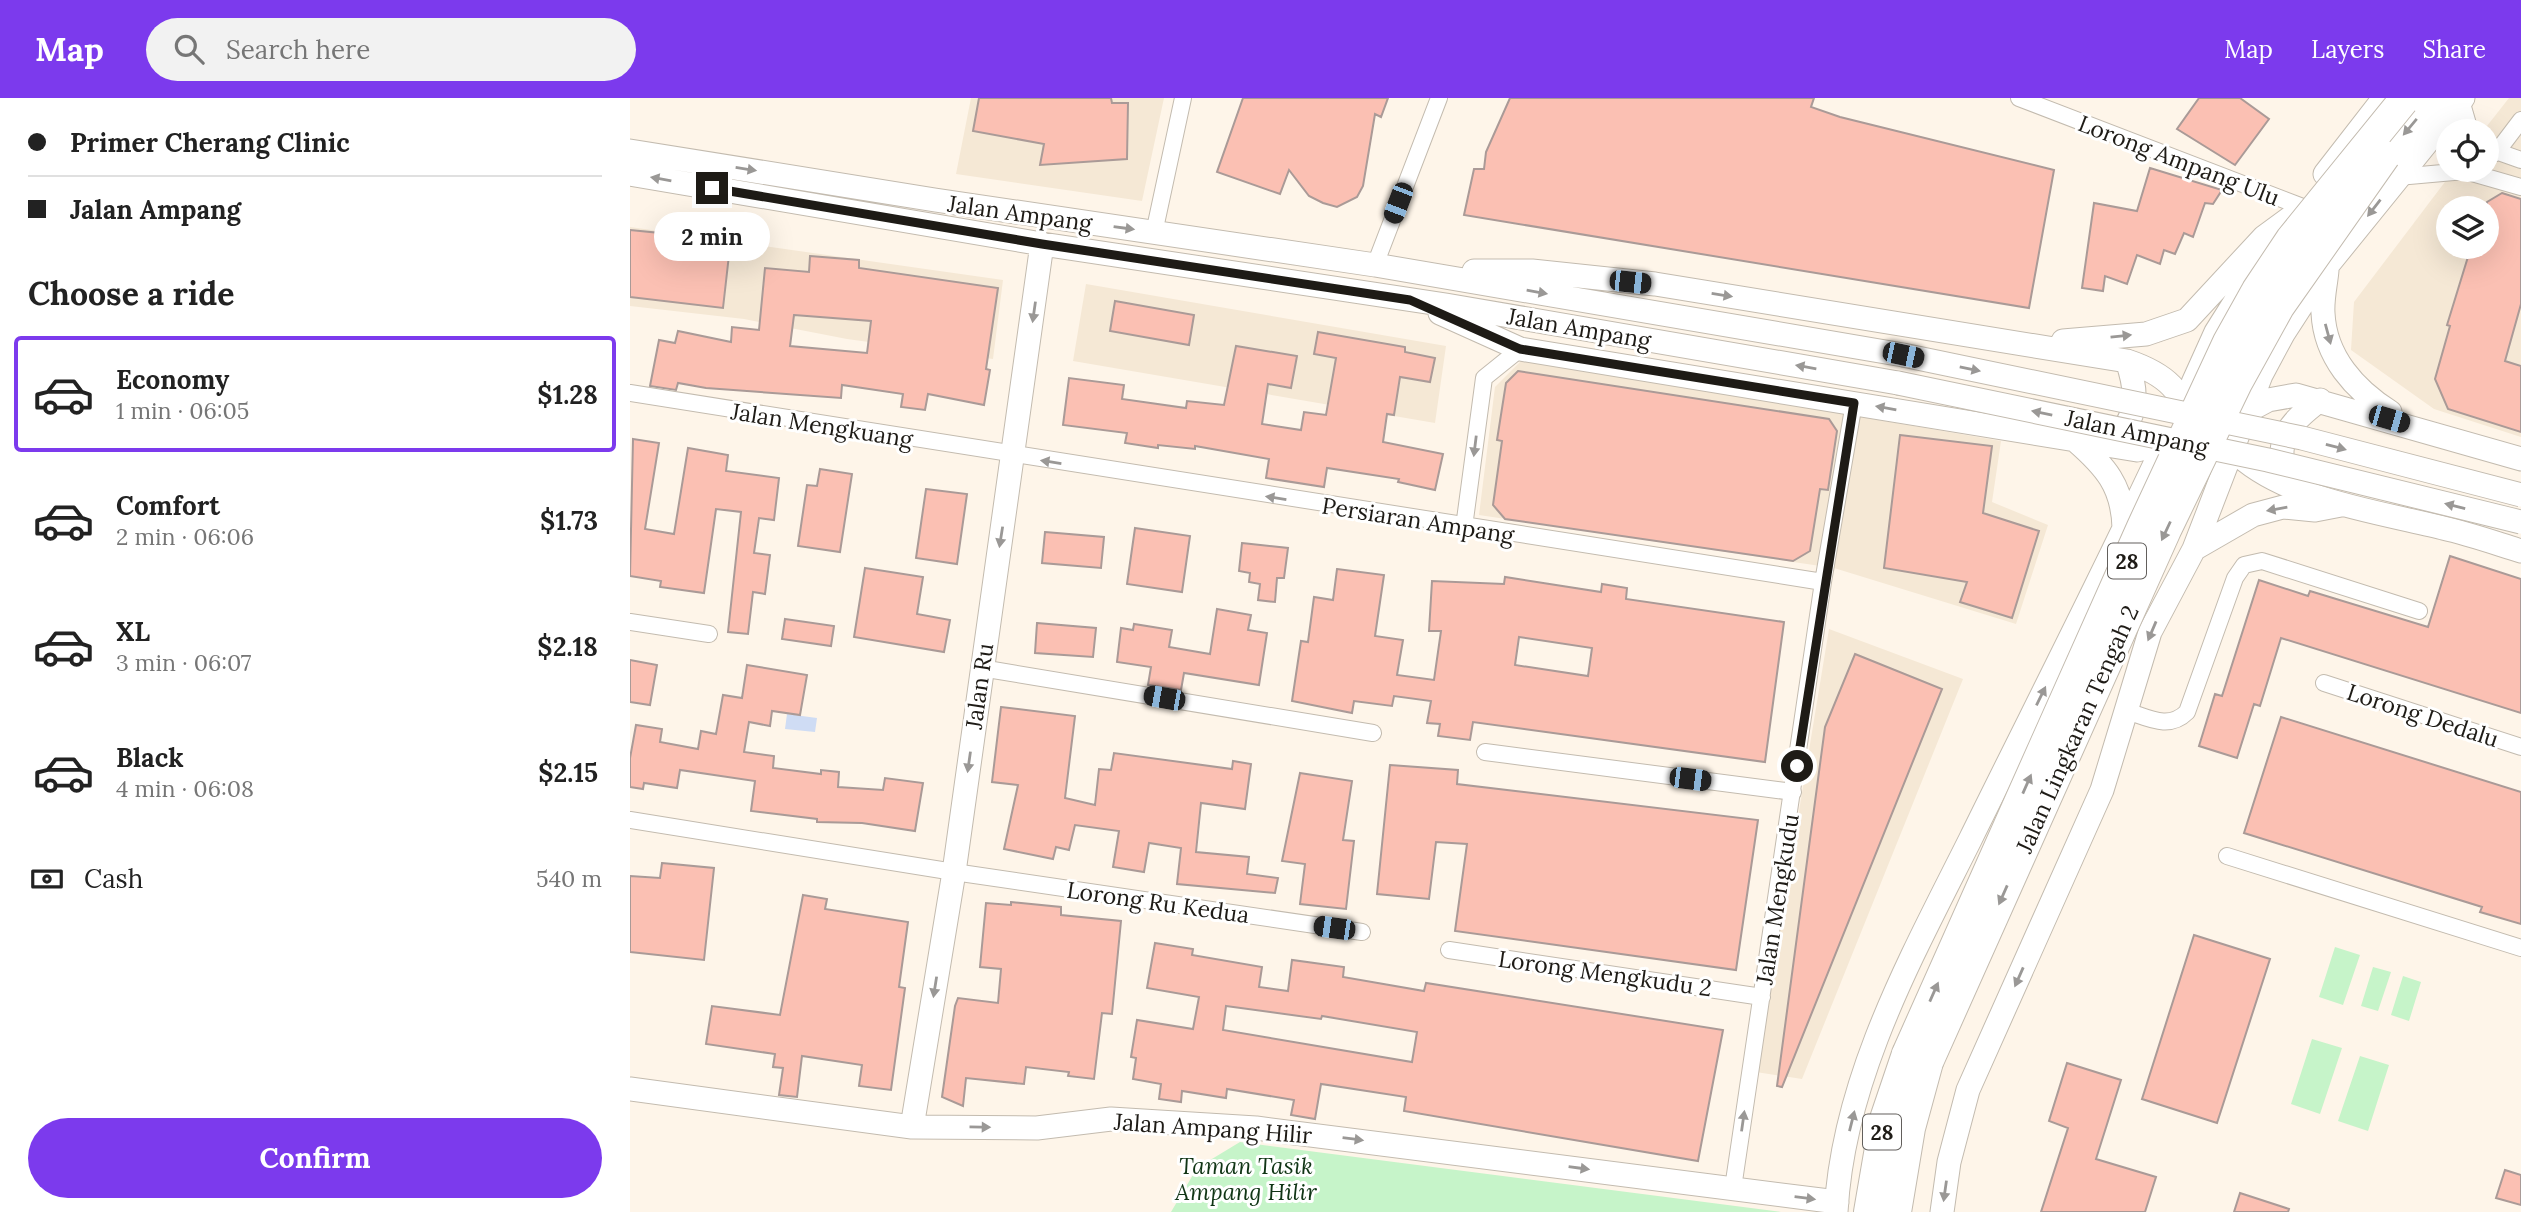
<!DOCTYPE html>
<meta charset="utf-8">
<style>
:root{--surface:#fff;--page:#f2f2f2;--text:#222;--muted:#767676;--line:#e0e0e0;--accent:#7c3aed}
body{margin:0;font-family:Lora,serif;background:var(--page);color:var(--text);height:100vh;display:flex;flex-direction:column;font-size:26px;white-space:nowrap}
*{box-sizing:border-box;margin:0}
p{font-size:23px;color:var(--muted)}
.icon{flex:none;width:38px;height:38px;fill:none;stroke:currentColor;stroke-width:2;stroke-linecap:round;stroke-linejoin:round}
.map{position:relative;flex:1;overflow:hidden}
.details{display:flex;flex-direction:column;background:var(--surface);width:630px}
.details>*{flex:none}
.hud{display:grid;align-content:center;height:154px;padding:0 28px;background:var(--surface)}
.tools{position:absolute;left:1806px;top:21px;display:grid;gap:14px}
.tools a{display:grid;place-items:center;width:63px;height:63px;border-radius:50%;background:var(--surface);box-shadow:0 7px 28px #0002;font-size:35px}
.end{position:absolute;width:32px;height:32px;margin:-16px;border:9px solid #1e1b16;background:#fff;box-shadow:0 0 0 4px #fff}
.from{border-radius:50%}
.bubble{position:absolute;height:49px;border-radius:24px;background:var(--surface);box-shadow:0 7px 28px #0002;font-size:23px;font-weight:700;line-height:49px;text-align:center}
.car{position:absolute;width:21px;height:42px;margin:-21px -10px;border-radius:9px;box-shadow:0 0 5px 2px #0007;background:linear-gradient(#222 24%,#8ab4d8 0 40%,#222 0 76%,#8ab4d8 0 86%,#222 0)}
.hud b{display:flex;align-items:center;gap:24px;height:66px;font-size:26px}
.hud b+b{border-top:2px solid var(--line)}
.hud i{width:18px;height:18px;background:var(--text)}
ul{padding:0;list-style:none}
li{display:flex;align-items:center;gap:21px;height:116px;margin:0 14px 10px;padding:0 14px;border:4px solid transparent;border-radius:7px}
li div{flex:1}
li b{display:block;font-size:26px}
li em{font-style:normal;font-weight:700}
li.selected{border-color:var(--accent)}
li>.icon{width:63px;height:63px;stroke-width:1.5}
h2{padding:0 28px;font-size:32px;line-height:84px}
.pay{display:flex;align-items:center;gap:18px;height:77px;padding:0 28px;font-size:26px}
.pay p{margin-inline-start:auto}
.cta{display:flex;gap:14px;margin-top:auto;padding:14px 28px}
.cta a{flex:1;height:80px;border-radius:42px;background:var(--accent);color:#fff;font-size:28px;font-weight:700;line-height:80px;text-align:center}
header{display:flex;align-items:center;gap:42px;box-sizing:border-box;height:98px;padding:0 35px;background:var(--accent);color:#fff}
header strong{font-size:33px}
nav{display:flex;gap:38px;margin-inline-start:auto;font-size:24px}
.search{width:490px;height:63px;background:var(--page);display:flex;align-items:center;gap:18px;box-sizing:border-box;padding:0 24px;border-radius:38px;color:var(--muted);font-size:26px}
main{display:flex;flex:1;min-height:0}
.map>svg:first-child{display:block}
</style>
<header>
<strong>Map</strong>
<div class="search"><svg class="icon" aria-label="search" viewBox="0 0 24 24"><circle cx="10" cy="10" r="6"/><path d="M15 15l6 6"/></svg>Search here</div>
<nav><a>Map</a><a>Layers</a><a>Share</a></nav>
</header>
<main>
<section class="details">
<div class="hud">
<b><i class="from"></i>Primer Cherang Clinic</b>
<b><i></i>Jalan Ampang</b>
</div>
<h2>Choose a ride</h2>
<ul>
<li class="selected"><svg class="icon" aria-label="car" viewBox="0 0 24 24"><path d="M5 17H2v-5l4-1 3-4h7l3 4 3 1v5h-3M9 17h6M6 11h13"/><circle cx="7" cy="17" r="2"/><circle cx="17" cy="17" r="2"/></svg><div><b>Economy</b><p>1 min · 06:05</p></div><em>$1.28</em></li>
<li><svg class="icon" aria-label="car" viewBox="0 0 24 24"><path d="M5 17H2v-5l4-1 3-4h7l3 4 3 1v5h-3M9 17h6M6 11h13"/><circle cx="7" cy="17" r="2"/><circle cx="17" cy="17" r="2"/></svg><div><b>Comfort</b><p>2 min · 06:06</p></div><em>$1.73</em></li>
<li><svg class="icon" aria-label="car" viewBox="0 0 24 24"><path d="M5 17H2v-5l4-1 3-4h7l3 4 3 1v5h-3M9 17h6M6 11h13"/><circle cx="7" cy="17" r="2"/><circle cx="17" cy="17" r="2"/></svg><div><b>XL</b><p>3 min · 06:07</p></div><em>$2.18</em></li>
<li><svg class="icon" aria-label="car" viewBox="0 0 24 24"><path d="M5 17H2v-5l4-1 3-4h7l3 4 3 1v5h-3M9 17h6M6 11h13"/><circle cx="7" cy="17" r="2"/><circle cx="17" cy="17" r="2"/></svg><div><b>Black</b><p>4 min · 06:08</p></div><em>$2.15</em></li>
</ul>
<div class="pay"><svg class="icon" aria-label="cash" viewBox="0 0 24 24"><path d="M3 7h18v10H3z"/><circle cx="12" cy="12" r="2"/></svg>Cash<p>540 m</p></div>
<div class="cta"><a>Confirm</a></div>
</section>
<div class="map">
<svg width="1891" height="1114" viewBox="0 0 1891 1114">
<rect width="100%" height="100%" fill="#fef5e9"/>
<path fill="#f5e8d5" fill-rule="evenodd" d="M 341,0 L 534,0 L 512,103 L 326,76 Z
M 1879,0 L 1891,0 L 1891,339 L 1804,311 L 1721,252 L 1724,204 L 1824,72 L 1857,72 L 1857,33 L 1853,33 ZM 1818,110 L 1857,110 L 1857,149 L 1818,149 Z
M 0,129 L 373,182 L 363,261 L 217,241 L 114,221 L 0,208 Z
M 456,186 L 816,248 L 805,325 L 443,263 Z
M 893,261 L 1371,343 L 1362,404 L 1418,427 L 1386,526 L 1204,470 L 849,417 L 865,289 Z
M 1199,531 L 1333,581 L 1172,981 L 1126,974 Z"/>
<path fill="#c6f4c9" d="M 1705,849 L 1730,857 L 1713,907 L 1689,899 Z
M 1743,869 L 1761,874 L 1748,913 L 1731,908 Z
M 1773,878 L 1791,884 L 1779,923 L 1761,917 Z
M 1682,941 L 1712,950 L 1690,1016 L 1661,1006 Z
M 1730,958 L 1759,967 L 1738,1033 L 1708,1023 Z
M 610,1044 L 1151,1114 L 541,1114 L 567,1070 Z"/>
<path fill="#cfdcf4" d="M 157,616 L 187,620 L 185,634 L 155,631 Z"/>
<path fill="#fbc0b3" stroke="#aa9a97" stroke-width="2" fill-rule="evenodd" d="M 349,0 L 481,0 L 482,5 L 498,5 L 497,61 L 410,67 L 414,46 L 343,33 Z
M 613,0 L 758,0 L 751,19 L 745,16 L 733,88 L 727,99 L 707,109 L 693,105 L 679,98 L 659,72 L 650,96 L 587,74 Z
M 880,0 L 1184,0 L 1181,9 L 1210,19 L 1424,72 L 1399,210 L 834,117 L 844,71 L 854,71 L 856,54 Z
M 1569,0 L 1610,0 L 1639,21 L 1605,67 L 1547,31 Z
M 1520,70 L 1592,92 L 1583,106 L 1575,105 L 1563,139 L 1554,135 L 1545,156 L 1534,152 L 1530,166 L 1507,157 L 1497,186 L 1475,178 L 1473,193 L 1452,190 L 1464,105 L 1507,113 Z
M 1872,95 L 1891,101 L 1891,206 L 1875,263 L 1891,268 L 1891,334 L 1818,311 L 1805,281 L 1820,228 L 1817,227 L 1841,149 L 1857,149 L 1857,104 Z
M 0,132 L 30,135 L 30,140 L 100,148 L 93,210 L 0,199 Z
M 180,158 L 229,162 L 229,170 L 368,190 L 356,271 L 360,272 L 354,307 L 298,296 L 295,312 L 271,309 L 273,296 L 212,287 L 211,300 L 76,290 L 48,285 L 46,292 L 20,288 L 29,242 L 45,245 L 48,233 L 101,244 L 102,229 L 129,232 L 135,170 L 179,174 ZM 164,217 L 241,223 L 237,255 L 160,248 Z
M 485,203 L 564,217 L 559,247 L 480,233 Z
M 688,234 L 775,249 L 775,254 L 805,260 L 800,284 L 770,279 L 764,317 L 757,316 L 753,344 L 813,356 L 805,392 L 768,384 L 769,381 L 697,370 L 694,389 L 636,380 L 639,361 L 565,348 L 565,351 L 528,347 L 528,350 L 495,345 L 497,335 L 433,327 L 439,280 L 494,287 L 492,301 L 556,310 L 557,303 L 594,307 L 606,248 L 667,258 L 661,290 L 638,286 L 632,326 L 671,332 L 674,314 L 696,317 L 706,260 L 684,256 Z
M 888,273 L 1199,321 L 1207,333 L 1198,392 L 1190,391 L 1180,453 L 1163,463 L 875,421 L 863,407 L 872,343 L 867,342 L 876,285 Z
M 1270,337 L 1362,348 L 1353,415 L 1409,433 L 1382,520 L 1330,504 L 1337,484 L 1254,470 Z
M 3,341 L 29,345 L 15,431 L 44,436 L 58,350 L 98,357 L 96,373 L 149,380 L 144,422 L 129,420 L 124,455 L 140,457 L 135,496 L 123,494 L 118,536 L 98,534 L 111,414 L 86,411 L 74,495 L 30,489 L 31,483 L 0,478 Z
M 190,371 L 222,376 L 210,454 L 168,448 L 177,387 L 187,388 Z
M 296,391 L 337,396 L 327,466 L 286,460 Z
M 505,430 L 560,438 L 552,494 L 497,486 Z
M 415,434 L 474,439 L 471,470 L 412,465 Z
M 612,445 L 658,450 L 654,480 L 647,480 L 645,504 L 628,502 L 630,486 L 619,484 L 620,475 L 609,473 Z
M 1820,458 L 1891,481 L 1891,615 L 1651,540 L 1630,608 L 1624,606 L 1607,660 L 1569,648 L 1585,596 L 1592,598 L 1629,482 L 1678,498 L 1680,493 L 1798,529 Z
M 235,470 L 293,479 L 287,516 L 320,522 L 314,554 L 224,539 Z
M 707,471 L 754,477 L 745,538 L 773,542 L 767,577 L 804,582 L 811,533 L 799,533 L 802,483 L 874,486 L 875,479 L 971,494 L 972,486 L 997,490 L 996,501 L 1154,524 L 1135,664 L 843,624 L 840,642 L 808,638 L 810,626 L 797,625 L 801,603 L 764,598 L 762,608 L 724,603 L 722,615 L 662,603 L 671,543 L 678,544 L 684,499 L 703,502 ZM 889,539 L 962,550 L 958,578 L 885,567 Z
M 587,511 L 621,517 L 618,532 L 637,535 L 629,587 L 554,575 L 551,592 L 518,587 L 521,569 L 487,564 L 491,530 L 503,532 L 504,526 L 542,532 L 539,549 L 580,556 Z
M 155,521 L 204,528 L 201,548 L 152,541 Z
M 407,525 L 466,530 L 463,559 L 405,555 Z
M 1225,556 L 1312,591 L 1152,989 L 1147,988 L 1195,629 Z
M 0,562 L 27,567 L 20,607 L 0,604 Z
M 117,567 L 177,577 L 170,617 L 142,613 L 140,628 L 119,624 L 114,654 L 144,658 L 143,670 L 191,676 L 191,672 L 209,674 L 208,689 L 253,692 L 255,680 L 293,685 L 285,733 L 232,725 L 187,724 L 187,721 L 121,713 L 125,683 L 50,672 L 47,690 L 14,685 L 13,691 L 0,689 L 0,660 L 6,627 L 32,631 L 30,644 L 68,651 L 71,633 L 86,636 L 93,597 L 112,600 Z
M 371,609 L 445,618 L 435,700 L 465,707 L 469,671 L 481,672 L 484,655 L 602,671 L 603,663 L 621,666 L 615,711 L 571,705 L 566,754 L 619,759 L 617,776 L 648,780 L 645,795 L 547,786 L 551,750 L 519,745 L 514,774 L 483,769 L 489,733 L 445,727 L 439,752 L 426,749 L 423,761 L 374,751 L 388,687 L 362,684 Z
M 1651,619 L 1891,694 L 1891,826 L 1850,814 L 1852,809 L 1614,735 Z
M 760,667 L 828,672 L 827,686 L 1128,722 L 1106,872 L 825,833 L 837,746 L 806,744 L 799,801 L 747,796 Z
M 670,675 L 722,683 L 713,742 L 724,743 L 716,811 L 670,806 L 675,766 L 652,763 Z
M 32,765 L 84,770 L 74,862 L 0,854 L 0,778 L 30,780 Z
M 173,797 L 197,801 L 195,811 L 278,824 L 269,889 L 275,890 L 261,992 L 229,988 L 232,967 L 172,958 L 167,999 L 149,997 L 153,970 L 143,969 L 145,956 L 76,946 L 82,908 L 150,917 Z
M 381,804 L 431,809 L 431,817 L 491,823 L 482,916 L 472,915 L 464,981 L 438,978 L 439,974 L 396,969 L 394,986 L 336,980 L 333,1008 L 312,999 L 325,908 L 328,900 L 368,905 L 371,871 L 350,869 L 356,805 L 381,807 Z
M 1564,837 L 1640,861 L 1587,1025 L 1512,1001 Z
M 525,845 L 563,851 L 562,857 L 632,869 L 629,889 L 658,893 L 662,862 L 714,869 L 713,879 L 794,893 L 796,885 L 1093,932 L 1068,1063 L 774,1013 L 776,999 L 691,986 L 685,1021 L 661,1017 L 664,1002 L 597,991 L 596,1000 L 552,993 L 551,1004 L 529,1001 L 531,986 L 503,981 L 506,960 L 501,959 L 507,922 L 563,931 L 569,899 L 517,890 ZM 596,908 L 691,921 L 692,918 L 787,934 L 782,964 L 593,932 Z
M 1437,965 L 1491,982 L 1466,1061 L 1526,1079 L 1515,1114 L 1411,1114 L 1438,1030 L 1419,1023 Z
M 1875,1072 L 1891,1077 L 1891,1107 L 1866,1100 Z
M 1610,1095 L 1659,1111 L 1658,1114 L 1604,1114 Z"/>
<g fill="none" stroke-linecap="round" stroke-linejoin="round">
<g stroke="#c3bbaf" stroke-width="18">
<path id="street" d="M 1389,0 L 1670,108
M 1831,2 L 1840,33
M 1857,50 L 1891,62
M 1866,55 L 1891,22
M 1768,79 L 1835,73 L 1891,89
M 524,135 L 553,0
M 745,167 L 809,0
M 0,295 L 1193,484
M 834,429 L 854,280 L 890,251
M 0,524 L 79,536
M 351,570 L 743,635
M 1694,585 L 1891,649
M 1497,613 C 1519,620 1539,632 1557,614 L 1605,480 L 1614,467 L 1632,463 L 1789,513
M 855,654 L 1163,694
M 0,722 L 324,774 L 732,834
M 1597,758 L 1891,850
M 819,852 L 1132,899
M 1103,1090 L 1193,484 L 1224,305"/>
</g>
<g stroke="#c3bbaf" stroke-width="25">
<path id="secondary" d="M 0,53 L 305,102 L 745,167 L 1273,257
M 0,76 L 412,146 L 816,207 L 1268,285
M 1695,76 L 1754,0
M 1697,172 C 1696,185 1692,201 1693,215 C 1695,259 1725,292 1760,314
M 844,173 L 902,173 L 1025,186 L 1497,263 C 1539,277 1549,292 1568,331
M 810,215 L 890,251 L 1507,352 L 1542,343
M 1433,243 L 1516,236 L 1557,222 L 1634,139 L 1664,117
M 1563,285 L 1586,234 L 1625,172
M 1612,316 L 1638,302 L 1666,297 L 1891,361
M 1445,342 C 1475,368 1493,388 1494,430
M 1481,344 C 1509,322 1508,294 1497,263
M 1603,352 C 1654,402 1746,413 1813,430 C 1840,436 1865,445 1891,453
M 1656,383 C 1644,341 1658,326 1690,302
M 1564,451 L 1623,417 L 1653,409 L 1685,412 L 1711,407
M 0,991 L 282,1029 L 407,1030 L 481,1021 L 626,1030 L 1207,1104
M 282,1029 L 324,774 L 412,146
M 1206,1114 C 1213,981 1282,858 1340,742 C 1404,612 1470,483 1532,351
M 1312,1114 L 1319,1064 L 1338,992 L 1472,692 L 1520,534 L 1564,451 L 1631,277 L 1653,236 L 1697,168 L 1833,0"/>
</g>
<g stroke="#c3bbaf" stroke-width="32">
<path id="highway" d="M 1755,58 L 1804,0
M 1239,1114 L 1255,1021 L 1277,956
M 1266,1114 L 1280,1030 L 1298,964"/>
</g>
<use href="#street" stroke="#fff" stroke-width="16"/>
<use href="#secondary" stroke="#fff" stroke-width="23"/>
<use href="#highway" stroke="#fff" stroke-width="30"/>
<g stroke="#c3bbaf" stroke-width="25" stroke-linecap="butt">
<path id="secondary-bridge" d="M 1273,257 L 1672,340 L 1891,397
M 1268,285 L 1638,362 L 1891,424"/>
</g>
<g stroke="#c3bbaf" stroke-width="32" stroke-linecap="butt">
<path id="highway-bridge" d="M 1277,956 L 1512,429 L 1598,244 L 1627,192 L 1661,141 L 1773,3
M 1298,964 L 1536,432 L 1607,285 L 1649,209 L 1755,58"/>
</g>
<use href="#secondary-bridge" stroke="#fff" stroke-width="23"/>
<use href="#highway-bridge" stroke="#fff" stroke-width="30"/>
</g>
<defs><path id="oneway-solid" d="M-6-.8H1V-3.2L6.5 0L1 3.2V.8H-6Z" transform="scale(1.75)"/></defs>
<g fill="#9a9896">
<use href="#oneway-solid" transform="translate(1780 29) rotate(130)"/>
<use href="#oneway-solid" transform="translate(116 71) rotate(9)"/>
<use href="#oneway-solid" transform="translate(31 81) rotate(-170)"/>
<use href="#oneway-solid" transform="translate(1744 110) rotate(128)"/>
<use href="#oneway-solid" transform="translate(494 130) rotate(8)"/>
<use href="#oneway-solid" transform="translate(907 194) rotate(10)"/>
<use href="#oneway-solid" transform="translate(1092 197) rotate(9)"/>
<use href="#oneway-solid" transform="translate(404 214) rotate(98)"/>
<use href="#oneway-solid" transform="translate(1698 236) rotate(75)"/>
<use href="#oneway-solid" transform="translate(1491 238) rotate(-6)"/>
<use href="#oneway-solid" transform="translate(1176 269) rotate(-170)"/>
<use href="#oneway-solid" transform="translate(1340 271) rotate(12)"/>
<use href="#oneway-solid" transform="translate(1256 310) rotate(-170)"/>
<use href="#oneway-solid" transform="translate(1412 315) rotate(-168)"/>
<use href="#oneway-solid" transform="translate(845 348) rotate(97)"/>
<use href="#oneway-solid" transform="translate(1706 349) rotate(15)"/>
<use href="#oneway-solid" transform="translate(421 364) rotate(-171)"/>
<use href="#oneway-solid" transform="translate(646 400) rotate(-171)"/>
<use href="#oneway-solid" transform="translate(1825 408) rotate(-166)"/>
<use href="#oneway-solid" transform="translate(1647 411) rotate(170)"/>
<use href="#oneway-solid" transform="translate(1536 433) rotate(115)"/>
<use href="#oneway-solid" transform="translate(371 439) rotate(99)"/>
<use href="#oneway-solid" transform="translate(1522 533) rotate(113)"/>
<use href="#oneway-solid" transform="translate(1411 598) rotate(-64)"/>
<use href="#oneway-solid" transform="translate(339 664) rotate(98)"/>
<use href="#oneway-solid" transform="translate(1397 686) rotate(-66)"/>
<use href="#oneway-solid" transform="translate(1373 797) rotate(114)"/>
<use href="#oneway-solid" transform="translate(1389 879) rotate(114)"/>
<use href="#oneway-solid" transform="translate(305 889) rotate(99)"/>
<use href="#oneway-solid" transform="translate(1304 894) rotate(-66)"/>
<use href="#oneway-solid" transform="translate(1113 1023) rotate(-82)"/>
<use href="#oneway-solid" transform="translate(1222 1023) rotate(-76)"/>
<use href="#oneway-solid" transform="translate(350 1029) rotate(1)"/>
<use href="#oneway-solid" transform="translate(723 1041) rotate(7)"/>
<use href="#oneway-solid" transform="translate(949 1070) rotate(8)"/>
<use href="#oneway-solid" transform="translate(1315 1093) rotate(98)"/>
<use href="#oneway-solid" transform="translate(1175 1100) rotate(7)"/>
</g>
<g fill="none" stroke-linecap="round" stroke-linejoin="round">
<path stroke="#1e1b16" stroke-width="9" d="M 82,90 L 412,146 L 780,202 L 890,251 L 1224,305 L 1167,668"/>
</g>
<g text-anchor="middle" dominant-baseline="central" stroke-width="6" stroke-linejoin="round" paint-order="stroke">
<g fill="#fff" stroke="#625f5c" stroke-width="2">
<rect x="1478" y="445.5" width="38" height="35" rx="5"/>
<rect x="1233" y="1016.5" width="38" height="35" rx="5"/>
</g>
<g font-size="21" font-weight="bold" fill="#1e1b16">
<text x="1497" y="463">28</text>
<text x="1252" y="1034">28</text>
</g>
<g font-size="23" fill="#1e1b16" stroke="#fff">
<text transform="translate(1549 62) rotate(21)">Lorong Ampang Ulu</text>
<text transform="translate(390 115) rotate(8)">Jalan Ampang</text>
<text transform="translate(949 230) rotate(10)">Jalan Ampang</text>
<text transform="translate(192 327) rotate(9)">Jalan Mengkuang</text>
<text transform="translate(1507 334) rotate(12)">Jalan Ampang</text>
<text transform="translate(788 422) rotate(9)">Persiaran Ampang</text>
<text transform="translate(349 588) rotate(-82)">Jalan Ru</text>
<text transform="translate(1793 617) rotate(18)">Lorong Dedalu</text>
<text transform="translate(1447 631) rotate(-66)">Jalan Lingkaran Tengah 2</text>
<text transform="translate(1147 801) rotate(-81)">Jalan Mengkudu</text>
<text transform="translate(528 804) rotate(8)">Lorong Ru Kedua</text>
<text transform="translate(975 875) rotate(8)">Lorong Mengkudu 2</text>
<text transform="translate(583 1030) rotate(4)">Jalan Ampang Hilir</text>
</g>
<g font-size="23" font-style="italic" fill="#103515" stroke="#fff">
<text x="616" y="1067">Taman Tasik<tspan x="616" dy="26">Ampang Hilir</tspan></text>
</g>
</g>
</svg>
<div class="tools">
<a><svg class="icon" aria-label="locate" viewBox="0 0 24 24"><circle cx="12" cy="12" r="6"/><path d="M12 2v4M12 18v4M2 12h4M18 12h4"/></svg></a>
<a><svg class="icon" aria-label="layers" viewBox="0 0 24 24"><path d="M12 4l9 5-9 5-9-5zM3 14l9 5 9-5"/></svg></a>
</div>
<i class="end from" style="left:1167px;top:668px"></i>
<i class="end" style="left:82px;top:90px"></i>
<div class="bubble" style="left:24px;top:114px;width:116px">2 min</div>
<i class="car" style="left:768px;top:105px;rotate:201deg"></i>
<i class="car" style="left:1000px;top:184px;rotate:96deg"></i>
<i class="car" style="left:1273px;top:257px;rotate:102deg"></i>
<i class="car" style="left:1759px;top:321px;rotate:106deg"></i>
<i class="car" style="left:534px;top:600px;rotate:280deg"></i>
<i class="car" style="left:1060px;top:681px;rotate:97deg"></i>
<i class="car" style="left:704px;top:830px;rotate:278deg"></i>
</div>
</main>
